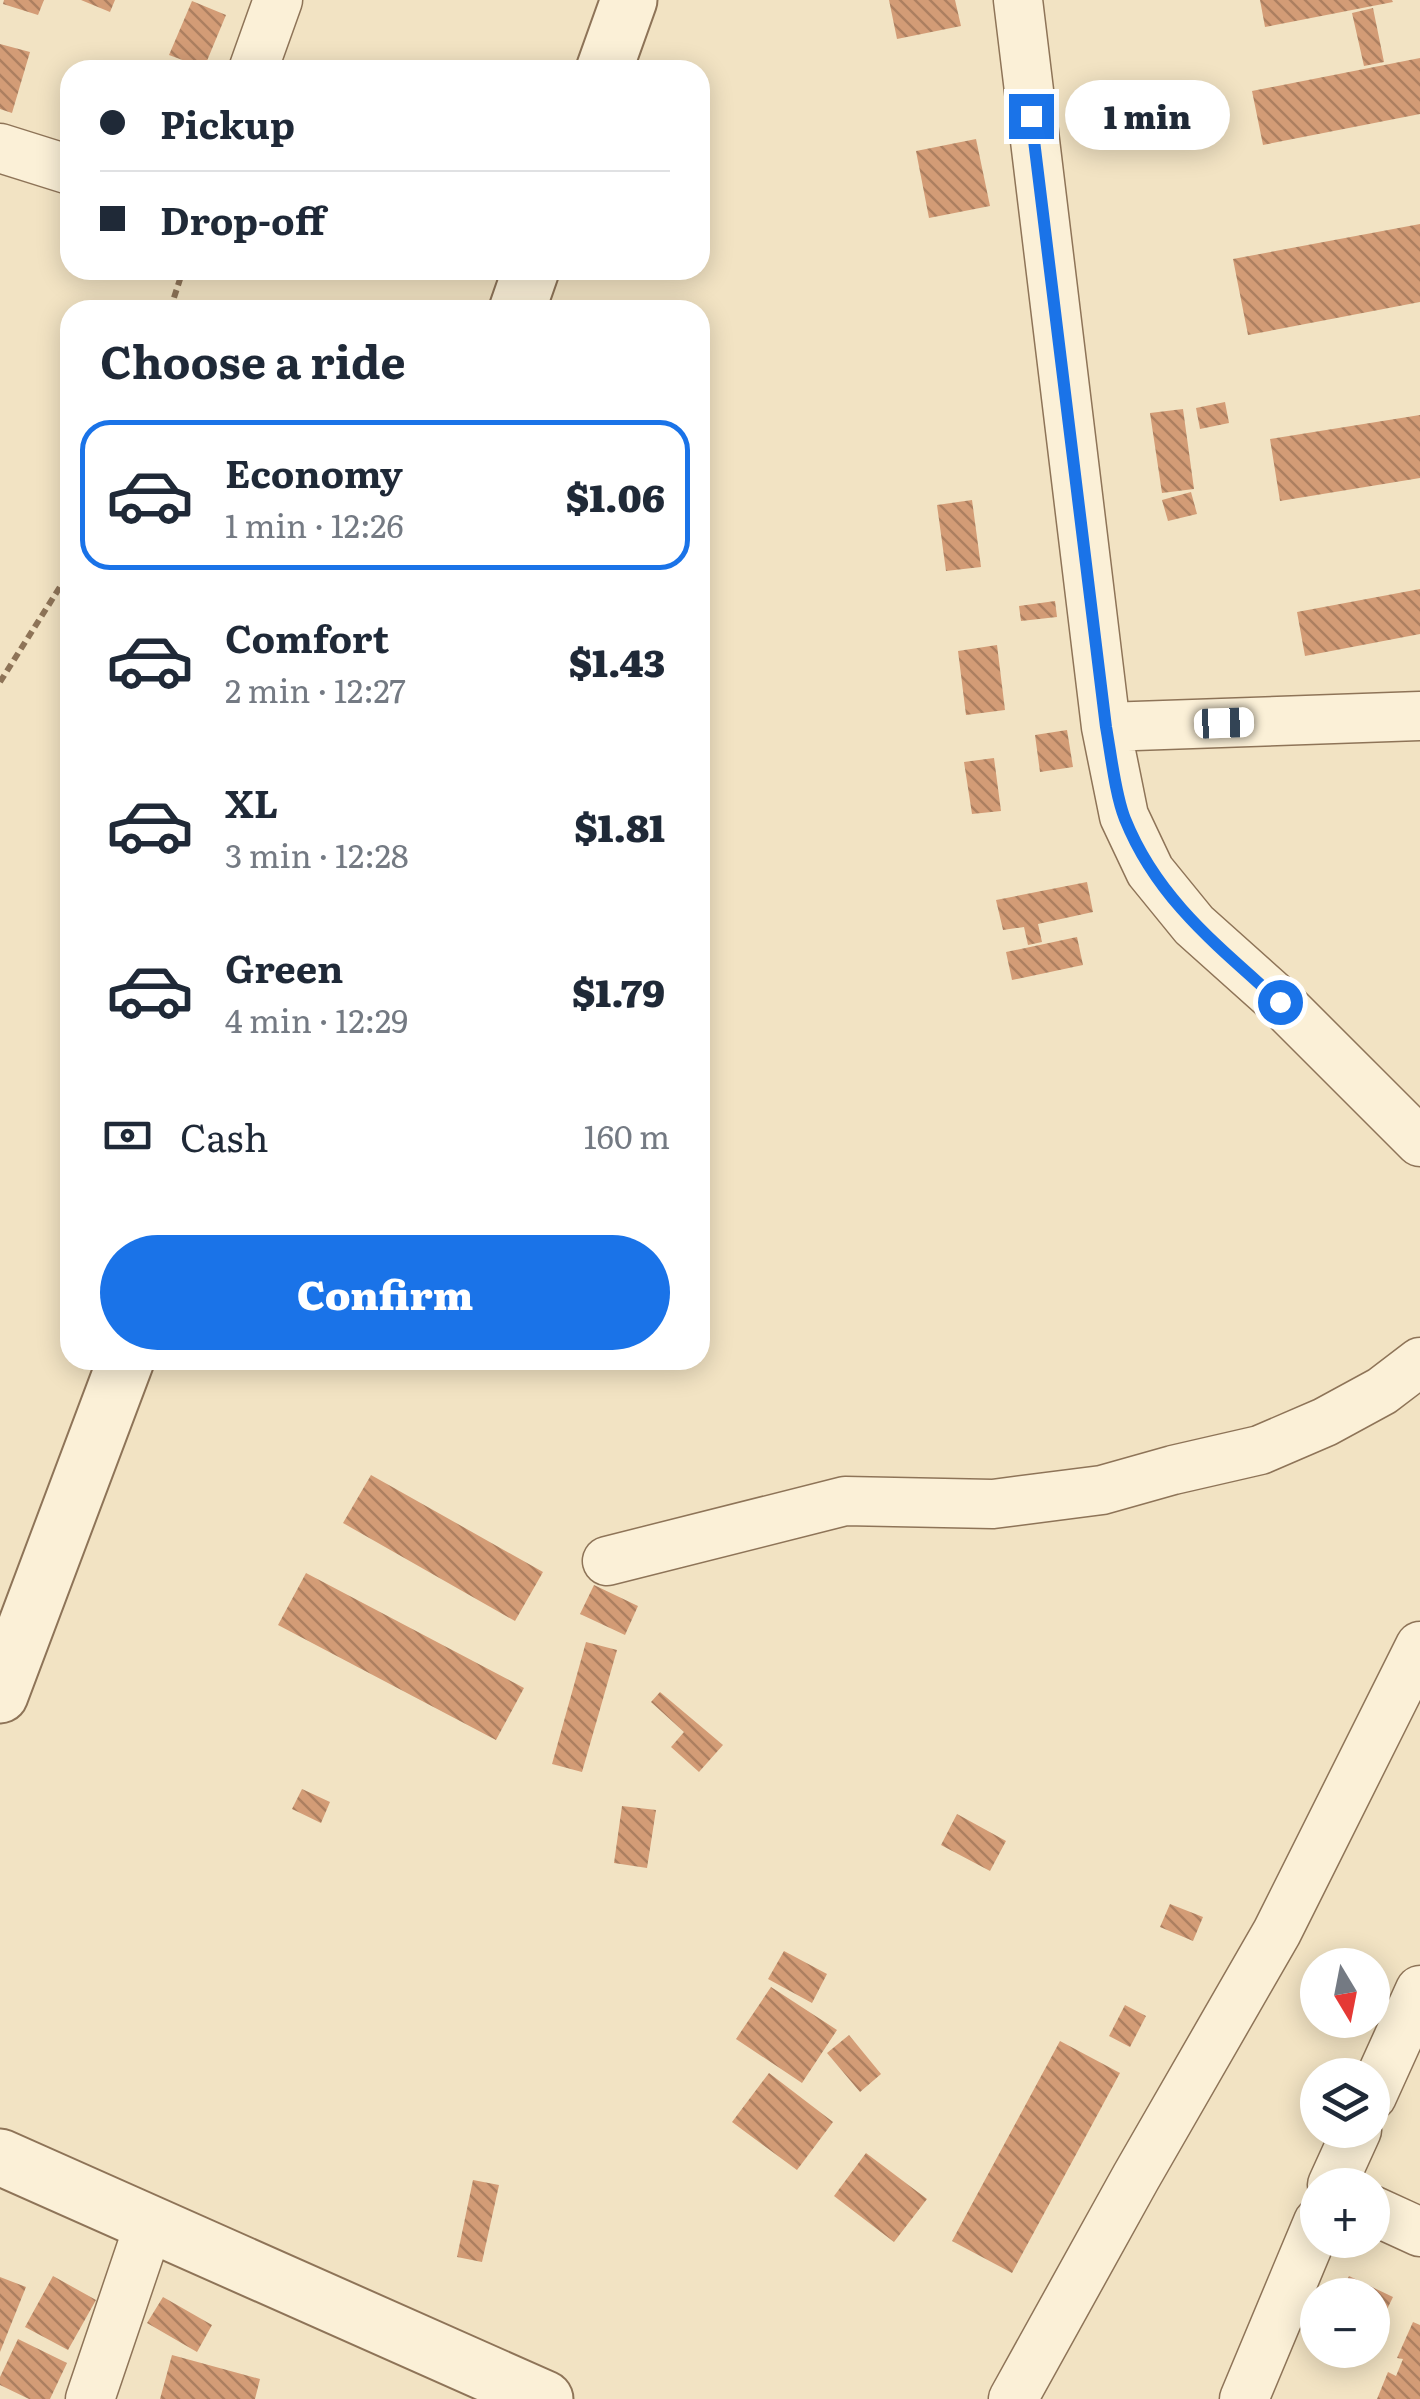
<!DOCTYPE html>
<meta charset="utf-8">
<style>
:root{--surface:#fff;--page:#f2f2f3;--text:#1f2937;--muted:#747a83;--line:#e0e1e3;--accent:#1a73e8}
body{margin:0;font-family:Literata,serif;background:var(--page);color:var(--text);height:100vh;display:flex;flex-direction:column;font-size:38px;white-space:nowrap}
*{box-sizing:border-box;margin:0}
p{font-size:32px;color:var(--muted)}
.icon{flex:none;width:55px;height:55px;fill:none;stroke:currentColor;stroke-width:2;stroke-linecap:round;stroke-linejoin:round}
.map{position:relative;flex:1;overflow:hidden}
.side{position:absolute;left:60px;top:300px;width:650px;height:1070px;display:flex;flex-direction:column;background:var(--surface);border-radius:30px;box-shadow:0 5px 25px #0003}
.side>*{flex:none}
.hud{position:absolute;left:60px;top:60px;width:650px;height:220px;border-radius:30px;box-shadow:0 5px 25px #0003;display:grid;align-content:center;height:220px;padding:0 40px;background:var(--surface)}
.needle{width:65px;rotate:170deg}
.controls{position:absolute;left:1300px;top:1948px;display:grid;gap:20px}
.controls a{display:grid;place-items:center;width:90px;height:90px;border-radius:50%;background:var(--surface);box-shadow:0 5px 25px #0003;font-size:50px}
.end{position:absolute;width:45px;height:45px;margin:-22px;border:12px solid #1a73e8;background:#fff;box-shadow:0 0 0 5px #fff}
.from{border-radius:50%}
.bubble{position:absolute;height:70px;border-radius:35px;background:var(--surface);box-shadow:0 5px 25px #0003;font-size:32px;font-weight:800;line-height:70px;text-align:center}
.car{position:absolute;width:30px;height:60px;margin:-30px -15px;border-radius:12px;box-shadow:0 0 8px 2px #0007;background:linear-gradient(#fff 24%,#345 0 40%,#fff 0 76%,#345 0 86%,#fff 0)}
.hud b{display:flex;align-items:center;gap:35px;height:95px;font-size:38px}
.hud b+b{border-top:2px solid var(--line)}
.hud i{width:25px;height:25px;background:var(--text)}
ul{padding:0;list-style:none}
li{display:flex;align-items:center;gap:30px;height:150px;margin:0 20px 15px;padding:0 20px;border:5px solid transparent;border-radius:30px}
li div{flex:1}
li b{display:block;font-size:38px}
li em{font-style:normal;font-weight:800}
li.active{border-color:var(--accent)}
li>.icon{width:90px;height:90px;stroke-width:1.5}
h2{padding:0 40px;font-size:45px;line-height:120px}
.pay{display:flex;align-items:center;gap:25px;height:110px;padding:0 40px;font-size:38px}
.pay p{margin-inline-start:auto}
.action{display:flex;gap:20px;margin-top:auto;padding:20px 40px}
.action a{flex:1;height:115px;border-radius:60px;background:var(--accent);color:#fff;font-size:40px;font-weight:800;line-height:115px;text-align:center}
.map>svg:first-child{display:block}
</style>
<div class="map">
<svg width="1420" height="2399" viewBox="0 0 1420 2399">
<defs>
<pattern id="building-back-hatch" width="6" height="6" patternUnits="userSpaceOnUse" patternTransform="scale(2.5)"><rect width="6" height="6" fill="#d39c76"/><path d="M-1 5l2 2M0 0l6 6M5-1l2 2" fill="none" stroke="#ac7f60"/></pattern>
</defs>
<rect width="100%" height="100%" fill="#f2e3c3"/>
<path fill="url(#building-back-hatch)" d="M 4,0 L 44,0 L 38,15 L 3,4 Z
M 81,0 L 115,0 L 110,12 Z
M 889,0 L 955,0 L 961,26 L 897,39 Z
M 1260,0 L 1392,0 L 1393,2 L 1265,27 Z
M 192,1 L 226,15 L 204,68 L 169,55 Z
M 1373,8 L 1384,62 L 1364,66 L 1352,13 Z
M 0,44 L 30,52 L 12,113 L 0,109 Z
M 1420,58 L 1420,114 L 1263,145 L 1252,91 Z
M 976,139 L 990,206 L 929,218 L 916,151 Z
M 1420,224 L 1420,302 L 1248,335 L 1233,259 Z
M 1225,402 L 1229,423 L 1200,429 L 1196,408 Z
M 1183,409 L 1194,489 L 1162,493 L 1150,413 Z
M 1420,415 L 1420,478 L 1280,501 L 1270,439 Z
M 1191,492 L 1197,514 L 1168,521 L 1162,500 Z
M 972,500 L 981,567 L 946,571 L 937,505 Z
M 1420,589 L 1420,634 L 1305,656 L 1297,612 Z
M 1055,601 L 1057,617 L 1021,621 L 1019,606 Z
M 997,645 L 1005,710 L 966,715 L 958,651 Z
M 1067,730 L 1073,767 L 1040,772 L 1035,735 Z
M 994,758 L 1001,811 L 972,814 L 964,762 Z
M 1087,882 L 1093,912 L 1038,924 L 1042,942 L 1028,945 L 1024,927 L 1003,930 L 996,900 Z
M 1077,937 L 1083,965 L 1012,980 L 1006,952 Z
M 371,1475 L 543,1572 L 515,1621 L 343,1523 Z
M 306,1573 L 524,1688 L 496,1740 L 278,1625 Z
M 594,1585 L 638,1606 L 625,1635 L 580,1614 Z
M 586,1642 L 617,1650 L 582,1772 L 552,1764 Z
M 660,1692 L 723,1745 L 699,1772 L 671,1747 L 684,1732 L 651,1702 Z
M 302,1789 L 330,1802 L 321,1823 L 292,1809 Z
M 622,1806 L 656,1810 L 647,1868 L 614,1863 Z
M 957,1814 L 1006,1841 L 990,1871 L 941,1845 Z
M 1170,1904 L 1203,1917 L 1193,1941 L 1160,1927 Z
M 784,1951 L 827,1974 L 812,2003 L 768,1979 Z
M 771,1987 L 837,2030 L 802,2083 L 736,2039 Z
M 1125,2005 L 1146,2016 L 1130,2047 L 1109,2036 Z
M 849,2035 L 881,2074 L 860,2092 L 827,2053 Z
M 1060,2041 L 1120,2073 L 1012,2273 L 952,2241 Z
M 769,2073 L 833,2122 L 797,2170 L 732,2122 Z
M 866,2153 L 927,2199 L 894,2242 L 834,2196 Z
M 473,2180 L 499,2185 L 482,2262 L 457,2257 Z
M 53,2276 L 96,2300 L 68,2350 L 25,2327 Z
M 1349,2276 L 1393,2297 L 1375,2334 L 1372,2333 L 1372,2295 L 1340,2295 Z
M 0,2277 L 26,2287 L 0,2352 Z
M 163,2297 L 212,2325 L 197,2352 L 147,2323 Z
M 1413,2322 L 1420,2325 L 1420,2399 L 1377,2399 L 1388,2372 L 1396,2376 L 1403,2359 L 1397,2358 Z
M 18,2339 L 67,2363 L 50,2399 L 29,2399 L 0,2385 L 0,2377 Z
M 172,2355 L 260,2379 L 255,2399 L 160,2399 Z"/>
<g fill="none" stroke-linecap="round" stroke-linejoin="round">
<g stroke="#8e7458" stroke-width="51">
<path id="minor" d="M 1018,0 L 1106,727 L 1124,816 L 1150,871 L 1194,925 L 1280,1002 L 1420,1142
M 253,70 L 278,0
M 0,148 L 70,170
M 1106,727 L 1420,716
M 607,1561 L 845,1501 L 993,1504 L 1102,1490 L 1173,1470 L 1260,1450 L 1325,1422 L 1382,1391 L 1420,1362
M 1372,2096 L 1420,1990
M 1332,2185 L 1357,2130
M 1372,2210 L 1420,2232
M 90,2399 L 149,2225
M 1013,2399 L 1136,2177 L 1277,1932 L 1420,1646
M 1244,2399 L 1318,2222"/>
</g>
<g stroke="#8e7458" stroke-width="59">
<path id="tertiary" d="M 604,70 L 629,0
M 517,310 L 531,270
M 0,1695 L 126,1360
M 0,2157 L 545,2399"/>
</g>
<path stroke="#8e7458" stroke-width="6" stroke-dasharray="8 5" stroke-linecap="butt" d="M 170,310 L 183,270
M 0,682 L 70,571"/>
<use href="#minor" stroke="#fbf0d7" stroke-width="48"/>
<use href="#tertiary" stroke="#fbf0d7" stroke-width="55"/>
</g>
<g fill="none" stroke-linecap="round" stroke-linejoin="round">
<path stroke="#1a73e8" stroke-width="12" d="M 1031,116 L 1106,727 C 1111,754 1115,794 1125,819 C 1157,899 1218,946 1280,1002"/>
</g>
</svg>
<div class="controls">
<a><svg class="needle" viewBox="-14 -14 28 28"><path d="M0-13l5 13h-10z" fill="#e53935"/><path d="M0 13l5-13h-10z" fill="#747a83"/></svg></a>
<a><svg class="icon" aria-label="layers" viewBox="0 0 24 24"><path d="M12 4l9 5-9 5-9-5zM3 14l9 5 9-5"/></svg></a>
<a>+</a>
<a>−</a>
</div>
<i class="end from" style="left:1280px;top:1002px"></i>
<i class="end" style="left:1031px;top:116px"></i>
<div class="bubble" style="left:1065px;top:80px;width:165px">1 min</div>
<i class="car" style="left:1224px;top:723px;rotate:88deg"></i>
<div class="hud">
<b><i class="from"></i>Pickup</b>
<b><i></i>Drop-off</b>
</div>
<section class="side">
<h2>Choose a ride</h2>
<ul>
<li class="active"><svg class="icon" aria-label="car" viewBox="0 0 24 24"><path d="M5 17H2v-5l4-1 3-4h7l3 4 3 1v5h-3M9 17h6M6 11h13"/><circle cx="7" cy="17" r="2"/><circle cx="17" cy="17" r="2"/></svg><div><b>Economy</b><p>1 min · 12:26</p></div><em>$1.06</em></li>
<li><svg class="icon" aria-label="car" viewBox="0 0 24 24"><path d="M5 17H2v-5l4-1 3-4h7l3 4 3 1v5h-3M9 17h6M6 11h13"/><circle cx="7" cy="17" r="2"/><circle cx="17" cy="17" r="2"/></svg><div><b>Comfort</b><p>2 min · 12:27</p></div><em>$1.43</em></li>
<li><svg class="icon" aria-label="car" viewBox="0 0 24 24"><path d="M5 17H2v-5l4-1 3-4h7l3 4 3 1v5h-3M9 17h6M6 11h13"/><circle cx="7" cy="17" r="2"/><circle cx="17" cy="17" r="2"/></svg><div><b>XL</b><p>3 min · 12:28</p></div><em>$1.81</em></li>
<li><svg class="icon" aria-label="car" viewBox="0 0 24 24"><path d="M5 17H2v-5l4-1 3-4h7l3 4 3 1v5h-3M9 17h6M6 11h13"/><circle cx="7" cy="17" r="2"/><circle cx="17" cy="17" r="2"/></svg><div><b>Green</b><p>4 min · 12:29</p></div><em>$1.79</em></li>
</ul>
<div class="pay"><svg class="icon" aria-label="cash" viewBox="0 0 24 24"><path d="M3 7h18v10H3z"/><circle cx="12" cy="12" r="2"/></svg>Cash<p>160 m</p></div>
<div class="action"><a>Confirm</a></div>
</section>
</div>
